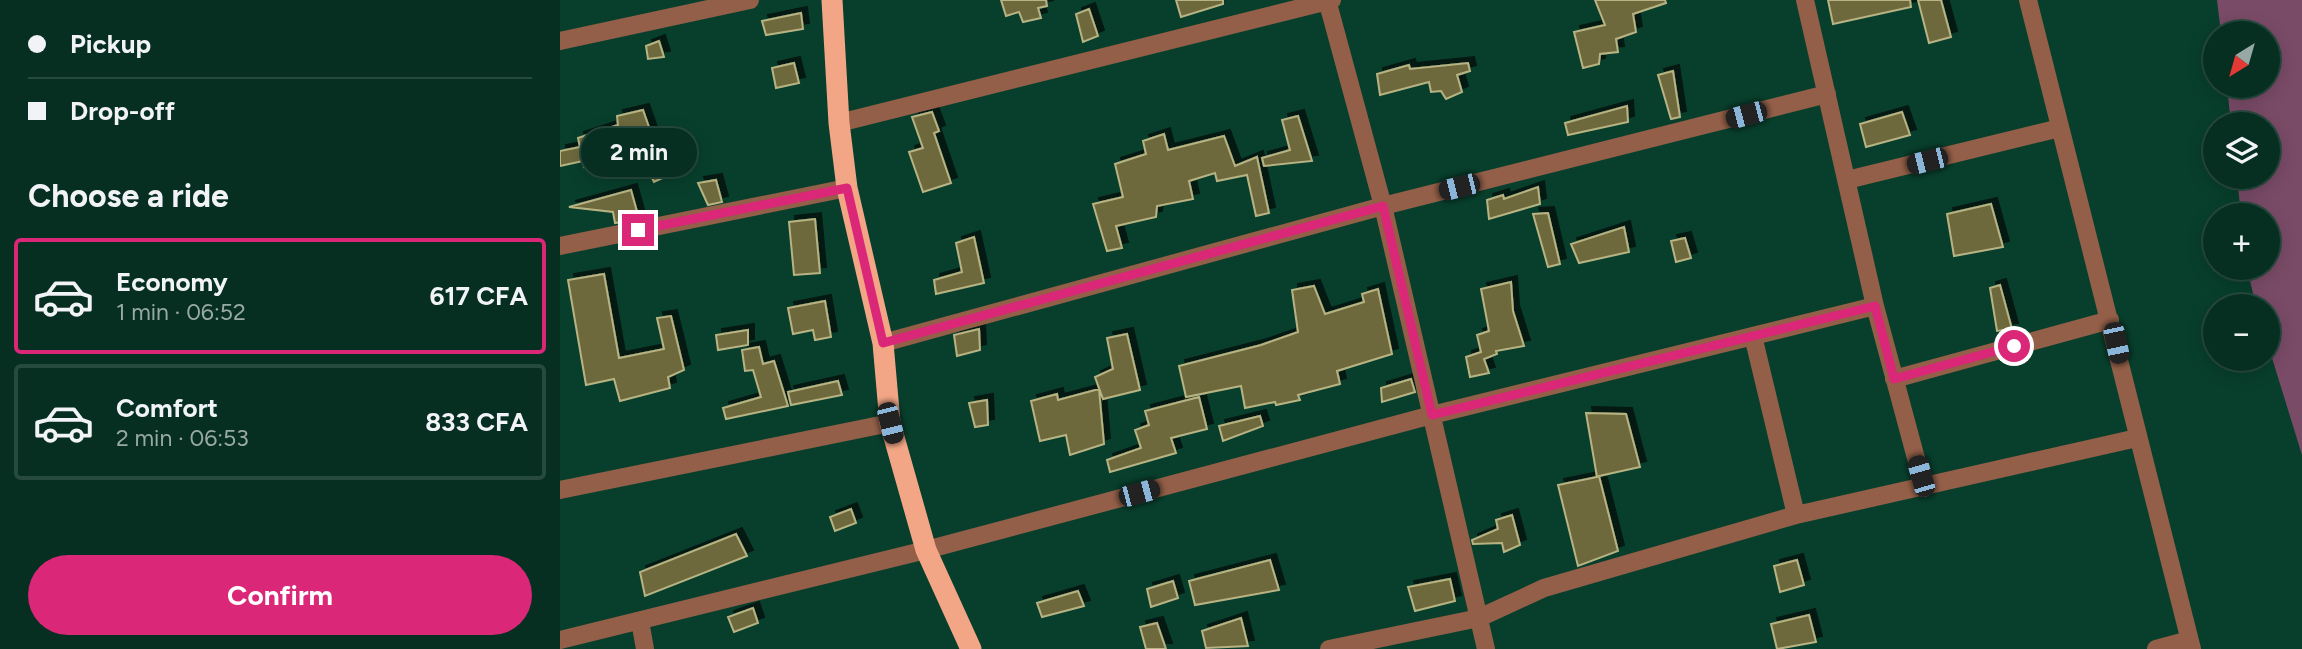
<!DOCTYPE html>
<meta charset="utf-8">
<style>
:root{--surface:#062f21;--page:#143b2e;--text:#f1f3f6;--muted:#98a9a5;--line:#274a3f;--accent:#db2777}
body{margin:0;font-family:Figtree,sans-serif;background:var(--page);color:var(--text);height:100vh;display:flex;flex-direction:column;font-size:26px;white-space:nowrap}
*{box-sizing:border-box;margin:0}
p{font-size:23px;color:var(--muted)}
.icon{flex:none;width:38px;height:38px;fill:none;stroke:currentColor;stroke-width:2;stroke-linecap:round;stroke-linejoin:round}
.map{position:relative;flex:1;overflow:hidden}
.panel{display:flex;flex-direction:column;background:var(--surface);width:560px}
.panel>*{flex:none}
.guide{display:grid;align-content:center;height:154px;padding:0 28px;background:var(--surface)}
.needle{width:46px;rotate:217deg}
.buttons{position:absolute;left:1643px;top:21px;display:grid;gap:14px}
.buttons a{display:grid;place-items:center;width:77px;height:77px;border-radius:50%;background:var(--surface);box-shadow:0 4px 18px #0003,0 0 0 2px var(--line);font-size:35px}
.end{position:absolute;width:32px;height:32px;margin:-16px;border:9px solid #db2777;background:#fff;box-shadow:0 0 0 4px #fff}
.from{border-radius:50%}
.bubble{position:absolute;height:49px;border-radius:24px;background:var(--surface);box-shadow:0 4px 18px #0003,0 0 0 2px var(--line);font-size:23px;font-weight:700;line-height:49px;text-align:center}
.car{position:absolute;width:21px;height:42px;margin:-21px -10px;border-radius:9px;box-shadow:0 0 5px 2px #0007;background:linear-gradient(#222 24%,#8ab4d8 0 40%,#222 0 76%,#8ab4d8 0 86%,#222 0)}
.guide b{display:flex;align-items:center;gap:24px;height:66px;font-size:26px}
.guide b+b{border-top:2px solid var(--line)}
.guide i{width:18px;height:18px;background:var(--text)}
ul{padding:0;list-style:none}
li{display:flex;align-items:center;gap:21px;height:116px;margin:0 14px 10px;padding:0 14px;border:4px solid var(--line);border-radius:7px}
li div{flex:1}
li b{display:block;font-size:26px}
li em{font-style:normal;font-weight:700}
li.on{border-color:var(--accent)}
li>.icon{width:63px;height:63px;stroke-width:1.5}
h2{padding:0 28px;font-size:32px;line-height:84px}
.primary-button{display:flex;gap:14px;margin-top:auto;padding:14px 28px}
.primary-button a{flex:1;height:80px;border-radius:42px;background:var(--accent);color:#fff;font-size:28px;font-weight:700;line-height:80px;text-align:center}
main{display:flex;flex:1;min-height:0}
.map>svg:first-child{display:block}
</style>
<main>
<section class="panel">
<div class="guide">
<b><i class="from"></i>Pickup</b>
<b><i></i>Drop-off</b>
</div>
<h2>Choose a ride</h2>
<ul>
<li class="on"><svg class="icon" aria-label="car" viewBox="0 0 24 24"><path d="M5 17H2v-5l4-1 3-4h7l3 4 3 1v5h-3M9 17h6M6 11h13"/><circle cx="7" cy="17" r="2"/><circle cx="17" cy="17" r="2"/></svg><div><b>Economy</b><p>1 min · 06:52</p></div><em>617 CFA</em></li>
<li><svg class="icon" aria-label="car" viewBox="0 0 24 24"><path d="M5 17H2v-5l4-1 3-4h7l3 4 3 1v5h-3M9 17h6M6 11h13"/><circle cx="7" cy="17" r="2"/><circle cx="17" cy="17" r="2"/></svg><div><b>Comfort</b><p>2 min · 06:53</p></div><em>833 CFA</em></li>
</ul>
<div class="primary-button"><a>Confirm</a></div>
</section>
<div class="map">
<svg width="1742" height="649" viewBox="0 0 1742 649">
<defs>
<filter id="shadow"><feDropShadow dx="6" dy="-6" stdDeviation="0" flood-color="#0009"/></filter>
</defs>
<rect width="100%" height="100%" fill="#083f2c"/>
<path fill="#7a4b67" d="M 1657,0 L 1742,0 L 1742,455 L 1708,345 L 1708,306 L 1696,306 L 1687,268 L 1708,268 L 1708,215 L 1681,215 L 1677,177 L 1708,177 L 1708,124 L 1671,124 L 1667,86 L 1708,86 L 1708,33 L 1661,33 Z"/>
<path fill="#6e693c" stroke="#b7b383" stroke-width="2" filter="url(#shadow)" d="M 441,0 L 486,0 L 487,6 L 478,8 L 481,18 L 463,22 L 459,12 L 446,16 Z
M 616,0 L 663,0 L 663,4 L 621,17 Z
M 1035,0 L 1105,0 L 1106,3 L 1073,14 L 1076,32 L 1056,39 L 1058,52 L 1040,54 L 1039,64 L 1023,68 L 1014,32 L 1045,25 Z
M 1268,0 L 1350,0 L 1351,7 L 1273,24 Z
M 1358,0 L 1381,0 L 1391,37 L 1369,43 Z
M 529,9 L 538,36 L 523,42 L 516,14 Z
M 241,13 L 243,29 L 206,35 L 202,21 Z
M 99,41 L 104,57 L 88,59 L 86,46 Z
M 234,63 L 239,83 L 216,88 L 212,68 Z
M 908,63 L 910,71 L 897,75 L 902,92 L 886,99 L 881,91 L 871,92 L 869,82 L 820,95 L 817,74 L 849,65 L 850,69 Z
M 1113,71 L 1120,117 L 1111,119 L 1098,75 Z
M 1067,106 L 1068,122 L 1008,135 L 1005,123 Z
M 83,110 L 98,153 L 119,146 L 126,167 L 94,182 L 80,154 L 24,167 L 23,161 L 0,166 L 0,151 L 20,147 L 18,138 L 58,125 L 57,116 Z
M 372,112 L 379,131 L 374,133 L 391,183 L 363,192 L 349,152 L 363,148 L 352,117 Z
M 1342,112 L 1350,135 L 1306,147 L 1300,124 Z
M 738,116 L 752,161 L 704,166 L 702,158 L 730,150 L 722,120 Z
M 604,134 L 608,150 L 664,136 L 675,166 L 697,157 L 709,213 L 696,216 L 687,175 L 657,181 L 655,173 L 629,181 L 633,199 L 597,206 L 596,217 L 556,226 L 562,248 L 547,251 L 533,204 L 563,197 L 555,164 L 586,154 L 583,141 Z
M 156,180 L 162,202 L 148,205 L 138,183 Z
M 978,187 L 980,204 L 929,219 L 927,200 L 943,195 L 944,199 Z
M 71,190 L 79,219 L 55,223 L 53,212 L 9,207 Z
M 1431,204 L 1443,247 L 1394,256 L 1387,214 Z
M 988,213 L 1000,264 L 988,267 L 973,214 Z
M 255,219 L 260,273 L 234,275 L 229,222 Z
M 1064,227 L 1069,252 L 1019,263 L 1011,244 Z
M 414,237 L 424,283 L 376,294 L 374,280 L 402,272 L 396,243 Z
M 1125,238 L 1131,258 L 1116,262 L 1111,241 Z
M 44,274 L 59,358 L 104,349 L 97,318 L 111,316 L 124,370 L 108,377 L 110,388 L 60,401 L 54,379 L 26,385 L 8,280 Z
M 951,282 L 953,311 L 964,346 L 936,351 L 937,354 L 924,359 L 929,373 L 910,377 L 906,357 L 921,352 L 917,335 L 929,331 L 921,289 Z
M 1440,285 L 1452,329 L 1437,331 L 1430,288 Z
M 754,286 L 765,314 L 804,302 L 802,294 L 818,289 L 832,354 L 777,371 L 780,384 L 738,395 L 740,400 L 716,405 L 715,402 L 685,408 L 681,386 L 626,397 L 619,366 L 701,345 L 738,332 L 732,290 Z
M 265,301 L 271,337 L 255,340 L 253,330 L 233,334 L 228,308 Z
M 419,329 L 420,350 L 397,356 L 394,335 Z
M 188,330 L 188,345 L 158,350 L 156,335 Z
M 567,334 L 580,390 L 543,399 L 535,377 L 553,369 L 547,338 Z
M 199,347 L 203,364 L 214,361 L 228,406 L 166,419 L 163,408 L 201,397 L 193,370 L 185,371 L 182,350 Z
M 851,379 L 855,392 L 822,402 L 821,388 Z
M 278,381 L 282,395 L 231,405 L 228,392 Z
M 539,389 L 544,444 L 510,455 L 506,435 L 480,441 L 471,401 L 497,394 L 498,400 Z
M 639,397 L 647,429 L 611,438 L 616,453 L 550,472 L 547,460 L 581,448 L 575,430 L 589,425 L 585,411 Z
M 427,400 L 428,425 L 415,427 L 409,403 Z
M 1026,413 L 1066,414 L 1080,467 L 1039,476 L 1058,551 L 1018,566 L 998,485 L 1037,477 Z
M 700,416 L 703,426 L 663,441 L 659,426 Z
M 291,509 L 296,523 L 275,531 L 270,517 Z
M 952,515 L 960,545 L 944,552 L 942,543 L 913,544 L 912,540 L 938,529 L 936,520 Z
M 176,534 L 187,556 L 85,596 L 80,572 Z
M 710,560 L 719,590 L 635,605 L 629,581 Z
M 1237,560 L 1244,585 L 1220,592 L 1214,566 Z
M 890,579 L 895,601 L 855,611 L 848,587 Z
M 613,581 L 618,598 L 591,607 L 587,589 Z
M 518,591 L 524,606 L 482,617 L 477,603 Z
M 193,608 L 198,623 L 174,632 L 168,617 Z
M 1249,615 L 1256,642 L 1217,649 L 1211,624 Z
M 681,618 L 688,646 L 646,648 L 642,631 Z
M 597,623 L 606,649 L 586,649 L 580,627 Z"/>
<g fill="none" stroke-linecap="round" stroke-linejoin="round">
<path stroke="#935f48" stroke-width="18" d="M 767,0 L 823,206 L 926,649
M 1245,0 L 1315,306 L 1364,488
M 1468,0 L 1632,649
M 0,41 L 190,0
M 279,123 L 772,0
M 1287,180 L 1500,128
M 0,246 L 287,188
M 1193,336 L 1236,515
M 323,343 L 823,206 L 1267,94
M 1334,379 L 1550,320
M 0,490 L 330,423
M 80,621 L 85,649
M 0,640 L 366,550 L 872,415 L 1315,306
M 769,649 L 919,618 L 984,588 L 1236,515 L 1577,438
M 1596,649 L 1629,640"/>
<path stroke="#f3a685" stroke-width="21" d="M 272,0 L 279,123 L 287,188 L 323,343 L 330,423 L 366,550 L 411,649"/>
</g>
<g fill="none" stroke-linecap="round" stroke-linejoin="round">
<path stroke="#db2777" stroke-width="9" d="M 78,230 L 287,188 L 323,343 L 823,206 L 872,415 L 1315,306 L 1334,379 L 1454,346"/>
</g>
</svg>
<div class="buttons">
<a><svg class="needle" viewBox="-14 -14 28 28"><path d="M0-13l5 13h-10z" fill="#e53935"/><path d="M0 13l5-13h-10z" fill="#98a9a5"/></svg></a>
<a><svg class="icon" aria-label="layers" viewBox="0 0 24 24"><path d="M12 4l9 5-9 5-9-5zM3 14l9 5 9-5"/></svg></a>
<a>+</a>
<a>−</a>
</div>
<i class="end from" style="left:1454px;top:346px"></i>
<i class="end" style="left:78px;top:230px"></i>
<div class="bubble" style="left:21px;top:128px;width:116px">2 min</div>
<i class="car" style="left:1186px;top:115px;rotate:255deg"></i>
<i class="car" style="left:1367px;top:161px;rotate:256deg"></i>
<i class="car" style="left:899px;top:187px;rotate:256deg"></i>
<i class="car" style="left:1556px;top:343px;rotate:168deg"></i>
<i class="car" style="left:330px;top:423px;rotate:166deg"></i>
<i class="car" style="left:1361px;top:476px;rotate:344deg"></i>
<i class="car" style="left:579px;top:493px;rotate:75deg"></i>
</div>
</main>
